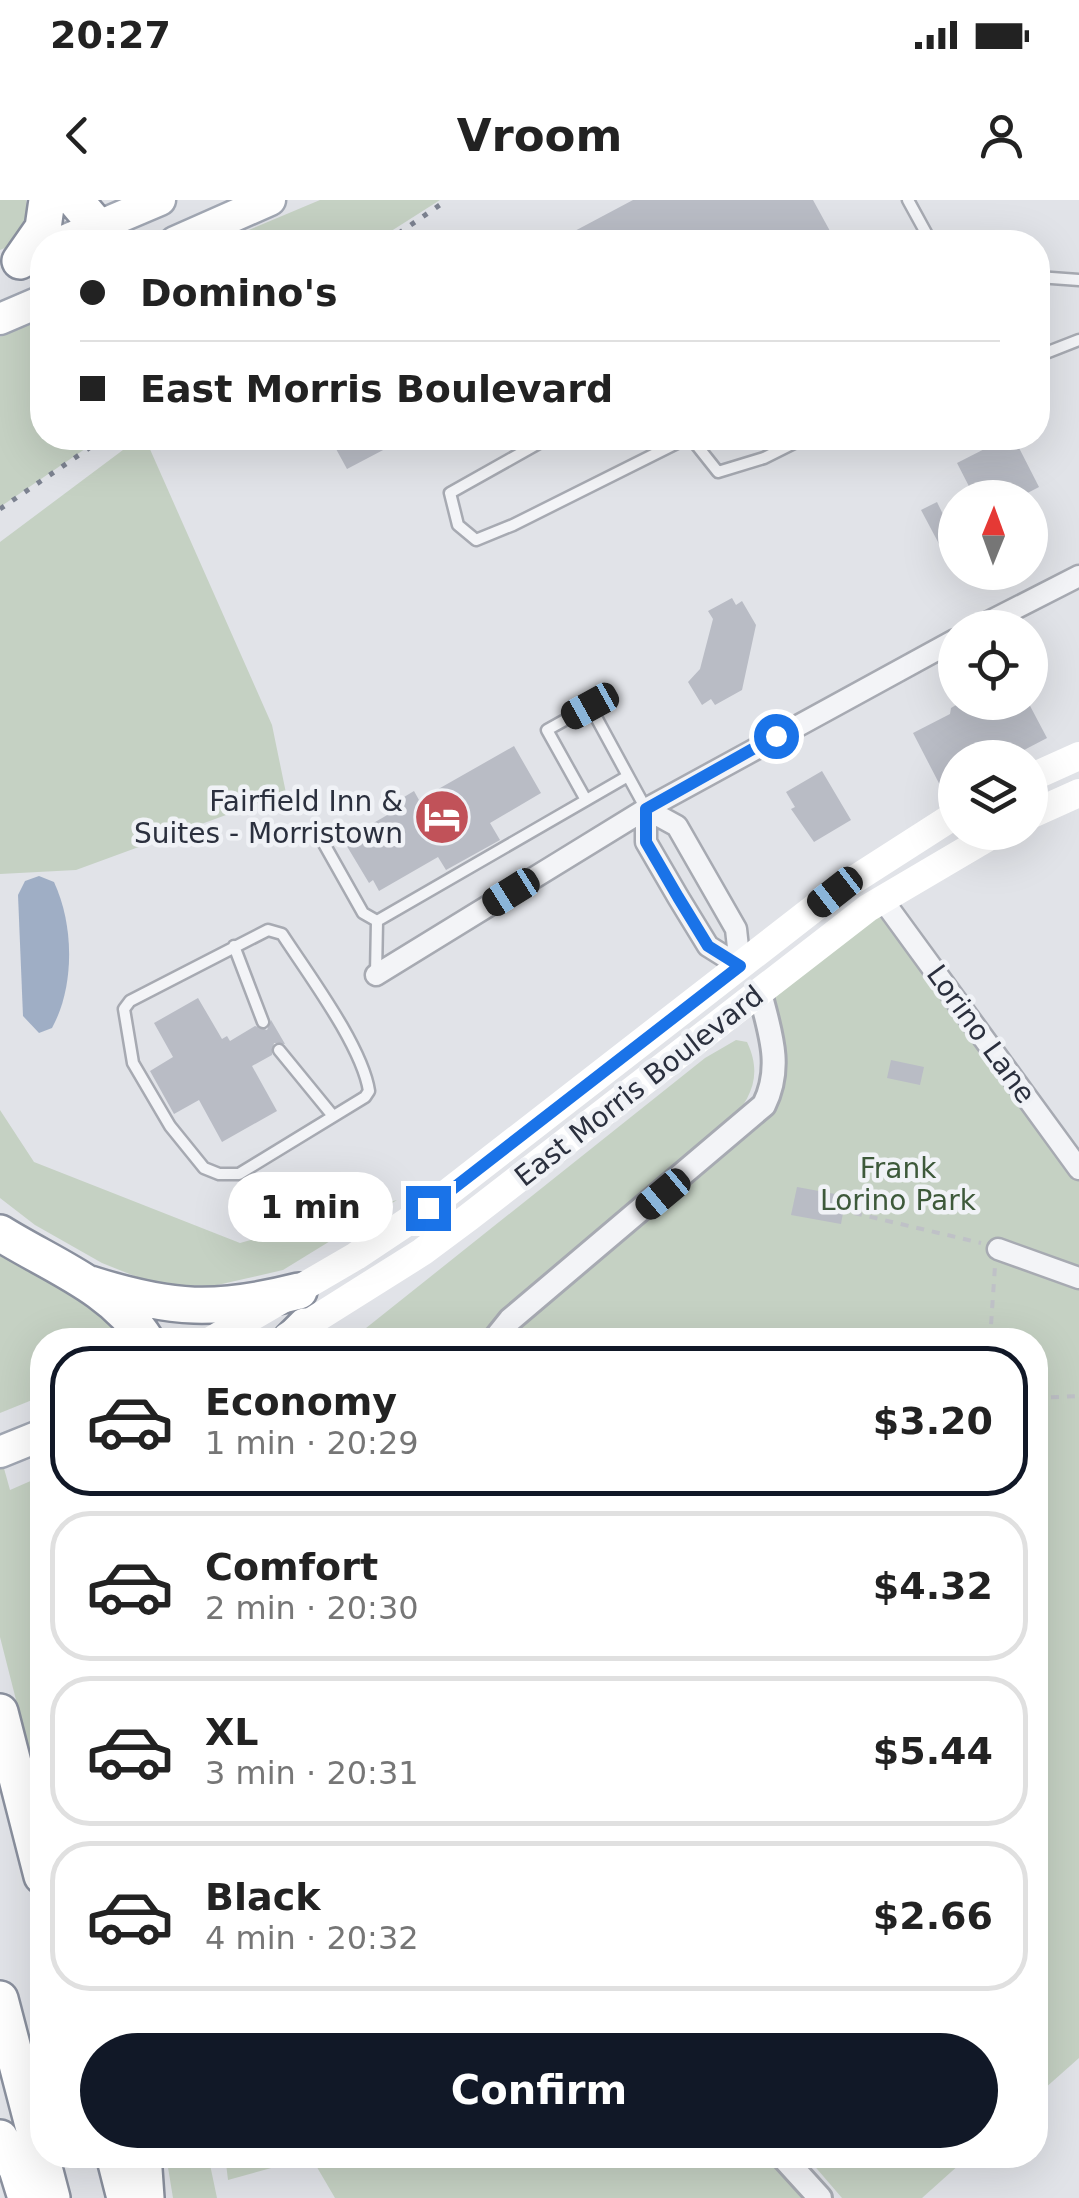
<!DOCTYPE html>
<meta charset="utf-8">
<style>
:root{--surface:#fff;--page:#f2f2f2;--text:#222;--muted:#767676;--line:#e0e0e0;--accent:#111827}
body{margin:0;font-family:"DejaVu Sans",sans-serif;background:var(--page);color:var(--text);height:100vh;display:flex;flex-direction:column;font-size:38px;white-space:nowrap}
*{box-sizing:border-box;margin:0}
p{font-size:32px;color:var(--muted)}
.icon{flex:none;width:55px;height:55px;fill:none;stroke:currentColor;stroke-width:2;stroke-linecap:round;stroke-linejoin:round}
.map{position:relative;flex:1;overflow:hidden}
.side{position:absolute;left:30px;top:1128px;width:1018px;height:840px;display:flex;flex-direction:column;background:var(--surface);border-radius:40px;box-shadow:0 10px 40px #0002}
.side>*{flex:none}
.hud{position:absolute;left:30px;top:30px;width:1020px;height:220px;border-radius:40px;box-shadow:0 10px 40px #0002;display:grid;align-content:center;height:220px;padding:0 50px;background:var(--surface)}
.needle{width:65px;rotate:1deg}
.buttons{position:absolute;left:938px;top:280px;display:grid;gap:20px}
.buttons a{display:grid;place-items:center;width:110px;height:110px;border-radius:50%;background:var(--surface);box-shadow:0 10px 40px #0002;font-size:50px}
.end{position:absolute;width:45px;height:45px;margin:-22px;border:12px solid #1a73e8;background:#fff;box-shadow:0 0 0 5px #fff}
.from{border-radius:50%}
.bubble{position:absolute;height:70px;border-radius:35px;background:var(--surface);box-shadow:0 10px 40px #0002;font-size:32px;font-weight:600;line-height:70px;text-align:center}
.car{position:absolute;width:30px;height:60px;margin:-30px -15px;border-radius:12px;box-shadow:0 0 8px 2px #0007;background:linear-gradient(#222 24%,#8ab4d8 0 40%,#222 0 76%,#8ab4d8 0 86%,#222 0)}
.hud b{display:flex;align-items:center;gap:35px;height:95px;font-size:38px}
.hud b+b{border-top:2px solid var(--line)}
.hud i{width:25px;height:25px;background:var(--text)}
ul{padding:18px 0 0;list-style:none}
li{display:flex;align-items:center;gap:30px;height:150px;margin:0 20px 15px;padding:0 30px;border:5px solid var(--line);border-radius:40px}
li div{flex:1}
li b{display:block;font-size:38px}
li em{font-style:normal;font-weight:600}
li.on{border-color:var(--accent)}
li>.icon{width:90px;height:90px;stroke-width:1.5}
.action{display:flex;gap:20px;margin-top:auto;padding:20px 50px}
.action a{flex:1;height:115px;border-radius:60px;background:var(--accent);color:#fff;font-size:40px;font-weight:600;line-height:115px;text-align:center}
.status{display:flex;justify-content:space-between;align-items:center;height:70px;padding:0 50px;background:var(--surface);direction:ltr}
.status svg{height:28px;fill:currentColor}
header{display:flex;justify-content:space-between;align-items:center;height:130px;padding:0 50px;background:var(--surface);font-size:45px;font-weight:600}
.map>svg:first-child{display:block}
</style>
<div class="status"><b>20:27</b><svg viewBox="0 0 49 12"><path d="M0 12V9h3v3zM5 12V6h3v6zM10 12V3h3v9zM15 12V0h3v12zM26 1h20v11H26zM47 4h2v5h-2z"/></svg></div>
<header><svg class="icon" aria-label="back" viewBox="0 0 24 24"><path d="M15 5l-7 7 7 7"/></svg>Vroom<svg class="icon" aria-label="person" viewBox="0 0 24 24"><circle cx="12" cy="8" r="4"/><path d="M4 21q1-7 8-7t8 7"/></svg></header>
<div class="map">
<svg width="1079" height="1998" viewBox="0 0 1079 1998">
<rect width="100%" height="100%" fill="#e1e3e8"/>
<path fill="#c5d1c3" d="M 0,0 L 26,0 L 30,26 L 12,45 L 0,50 Z
M 320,0 L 440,0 L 374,42 L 220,42 Z
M 42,119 L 42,238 L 101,238 L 0,307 L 0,137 Z
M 139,238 L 145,238 L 272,525 L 286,593 L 76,670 L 0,674 L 0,342 Z
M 882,699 L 1079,969 L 1079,1858 L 1035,1897 L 1035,1140 L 501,1140 L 764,905 L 760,793 Z
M 736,840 L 747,842 C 763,876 751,898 728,925 L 479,1140 L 351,1140 L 705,858 Z
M 0,910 L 34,962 L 240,1043 L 397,1000 L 283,1070 L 213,1086 L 157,1085 L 102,1063 L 35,1025 L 0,998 Z
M 0,1047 L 107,1110 L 135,1140 L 42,1140 L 42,1196 L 0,1213 Z
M 0,1254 L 10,1290 L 42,1276 L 42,1602 L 0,1437 Z
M 166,1955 L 208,1955 L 217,1998 L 173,1998 Z
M 225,1955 L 783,1955 L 821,1998 L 335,1998 L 311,1957 L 228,1980 Z
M 805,1955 L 970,1955 L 922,1998 L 842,1998 Z"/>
<path fill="#9faec5" d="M 39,676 L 54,682 C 74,725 75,786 52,828 L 39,833 L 23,816 L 18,695 L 25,681 Z"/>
<path fill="#b9bcc5" d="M 633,0 L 813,0 L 836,42 L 554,42 Z
M 330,238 L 406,238 L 347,269 Z
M 1006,238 L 1014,238 L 1039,287 L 1018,298 L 975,298 L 957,263 Z
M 937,302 L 955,339 L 955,374 L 921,310 Z
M 732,398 L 736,405 L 742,401 L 756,425 L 742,490 L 715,505 L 711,499 L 702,505 L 688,482 L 700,469 L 713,419 L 708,411 Z
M 961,502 L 1028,502 L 1047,538 L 1009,558 L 955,558 L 955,585 L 943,591 L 913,533 L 950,514 L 951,508 Z
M 514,546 L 541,593 L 490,623 L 500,640 L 446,670 L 438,657 L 379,691 L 373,680 L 369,683 L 345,643 L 349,637 L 403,606 L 399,600 L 414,591 L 419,600 Z
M 822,571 L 851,620 L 814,642 L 791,609 L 795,607 L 786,592 Z
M 198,798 L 222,839 L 227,836 L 230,841 L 255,826 L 267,830 L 271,820 L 285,844 L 274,843 L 272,855 L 252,866 L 277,911 L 222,942 L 199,900 L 174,914 L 150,871 L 173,857 L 154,823 Z
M 891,860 L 924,867 L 920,885 L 887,878 Z
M 797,987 L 846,996 L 841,1024 L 791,1015 Z"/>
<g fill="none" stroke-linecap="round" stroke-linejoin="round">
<g stroke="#a7aab2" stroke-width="15">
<path id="service" d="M 908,0 L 931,42
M 1038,77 L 1079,80
M 1038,156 L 1079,140
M 548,238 L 450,293 L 458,325 L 476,340 L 513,325 L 687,238
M 691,238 L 718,272 L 764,258 L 804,238
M 586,600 L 547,530 L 590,506 L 628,576
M 323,642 L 363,713 L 377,721 L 376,774
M 377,721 L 628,576 L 646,609
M 268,730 L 282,734 C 308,774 362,846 369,891 L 365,897 L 239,974 L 219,974 L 204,968 L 170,926 L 133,863 L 124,809 L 130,801 Z
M 234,746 L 263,822
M 279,850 L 333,916"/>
</g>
<g stroke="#a7aab2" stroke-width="25">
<path id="minor" d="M 977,428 L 1079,376
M 646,609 L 677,626 L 736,729 L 740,766 L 708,746 L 678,697 L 646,642 Z
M 882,699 L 1079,969
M 376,775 L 646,609 L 955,440
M 998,1049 L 1079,1078"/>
</g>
<g stroke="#a7aab2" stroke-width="28">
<path id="tertiary" d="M 494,1140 L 510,1120 L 764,905 C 783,867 770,832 760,793
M 781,1955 L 820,1998"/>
</g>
<g stroke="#a1a7b3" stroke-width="35">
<path id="primary" d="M 61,42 L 160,0
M 175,42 L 270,0
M 0,119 L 42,101
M 0,1252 L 42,1235"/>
</g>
<g stroke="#8a909e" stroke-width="40">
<path id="motorway" d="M 75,0 L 98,27
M 20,61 L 43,28 L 47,0
M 0,1033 C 51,1065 113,1087 146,1140
M 90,1084 C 172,1110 216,1112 299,1091
M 291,1140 L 305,1126
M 0,1512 L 42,1676
M 0,1799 L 52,1998
M 0,1938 L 17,1969 L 26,1998
M 114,1955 L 125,1998
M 143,1955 L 146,1998"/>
</g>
<path stroke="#bfc1c7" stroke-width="4" stroke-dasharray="8 8" stroke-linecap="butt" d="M 854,1013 L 981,1043
M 990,1140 L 995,1066
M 1035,1198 L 1079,1196"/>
<use href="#service" stroke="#f3f4f7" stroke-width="10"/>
<use href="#minor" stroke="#f3f4f7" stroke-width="20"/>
<use href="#tertiary" stroke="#f3f4f7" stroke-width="22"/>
<path stroke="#fff" stroke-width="28" d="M 1030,578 L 1079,556
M 1030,615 L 1079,593
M 287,1137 L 422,1052 L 469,1017 L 868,708 L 997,632
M 212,1140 L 356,1056 L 428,1008 L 835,692 L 955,615"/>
<use href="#primary" stroke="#fff" stroke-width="30"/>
<use href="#motorway" stroke="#fff" stroke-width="35"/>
<path stroke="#7c8290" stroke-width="5" stroke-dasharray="5 10" stroke-linecap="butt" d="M 386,42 L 447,0
M 0,309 L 104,238"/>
</g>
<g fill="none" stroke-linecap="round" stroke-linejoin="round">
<path stroke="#1a73e8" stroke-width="12" d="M 428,1008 L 740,766 L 708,746 L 678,697 L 646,642 L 646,609 L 776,536"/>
</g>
<defs>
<g id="hotel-disc" transform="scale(2.875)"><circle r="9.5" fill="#c15259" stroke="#f0f2f6"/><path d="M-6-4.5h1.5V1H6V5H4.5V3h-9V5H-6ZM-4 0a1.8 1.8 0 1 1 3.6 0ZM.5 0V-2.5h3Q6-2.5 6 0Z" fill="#fff"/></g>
</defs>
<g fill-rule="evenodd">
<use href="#hotel-disc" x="442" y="617"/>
</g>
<g text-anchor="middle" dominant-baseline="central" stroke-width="9" stroke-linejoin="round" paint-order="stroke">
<g font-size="28" fill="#2b303e" stroke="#f0f2f6" text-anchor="end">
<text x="403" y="601">Fairfield Inn &amp;<tspan x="403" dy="32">Suites - Morristown</tspan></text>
</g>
<g font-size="28" fill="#2b303e" stroke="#f0f2f6">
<text transform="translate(981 834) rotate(54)">Lorino Lane</text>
<text transform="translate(639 886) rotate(-38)">East Morris Boulevard</text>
</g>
<g font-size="28" fill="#3d593a" stroke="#f0f2f6">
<text x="898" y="968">Frank<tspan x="898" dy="32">Lorino Park</tspan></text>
</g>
</g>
</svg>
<div class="buttons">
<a><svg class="needle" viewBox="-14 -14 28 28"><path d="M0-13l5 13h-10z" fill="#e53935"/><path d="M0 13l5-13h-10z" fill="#767676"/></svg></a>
<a><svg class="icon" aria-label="locate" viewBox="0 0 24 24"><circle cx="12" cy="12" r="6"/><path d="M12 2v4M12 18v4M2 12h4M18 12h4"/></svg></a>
<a><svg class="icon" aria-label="layers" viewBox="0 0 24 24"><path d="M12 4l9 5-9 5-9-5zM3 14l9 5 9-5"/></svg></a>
</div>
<i class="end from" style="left:776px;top:536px"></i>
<i class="end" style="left:428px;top:1008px"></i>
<div class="bubble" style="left:228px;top:972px;width:165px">1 min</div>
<i class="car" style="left:590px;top:506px;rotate:241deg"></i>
<i class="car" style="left:511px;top:692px;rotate:238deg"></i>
<i class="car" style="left:835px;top:692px;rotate:232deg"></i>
<i class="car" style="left:663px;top:994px;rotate:230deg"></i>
<div class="hud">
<b><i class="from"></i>Domino's</b>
<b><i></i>East Morris Boulevard</b>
</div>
<section class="side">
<ul>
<li class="on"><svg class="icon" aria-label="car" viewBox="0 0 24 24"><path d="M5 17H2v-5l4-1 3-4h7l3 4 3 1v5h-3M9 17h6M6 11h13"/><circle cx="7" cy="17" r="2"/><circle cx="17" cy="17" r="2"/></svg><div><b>Economy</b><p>1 min · 20:29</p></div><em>$3.20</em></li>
<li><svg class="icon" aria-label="car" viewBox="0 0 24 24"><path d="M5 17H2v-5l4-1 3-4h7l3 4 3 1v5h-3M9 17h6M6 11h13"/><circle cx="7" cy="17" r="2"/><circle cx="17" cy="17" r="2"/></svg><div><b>Comfort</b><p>2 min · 20:30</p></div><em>$4.32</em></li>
<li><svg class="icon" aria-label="car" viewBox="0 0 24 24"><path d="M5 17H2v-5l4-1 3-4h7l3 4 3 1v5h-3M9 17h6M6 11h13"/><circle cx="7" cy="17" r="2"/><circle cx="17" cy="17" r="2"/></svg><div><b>XL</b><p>3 min · 20:31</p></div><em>$5.44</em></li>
<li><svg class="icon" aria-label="car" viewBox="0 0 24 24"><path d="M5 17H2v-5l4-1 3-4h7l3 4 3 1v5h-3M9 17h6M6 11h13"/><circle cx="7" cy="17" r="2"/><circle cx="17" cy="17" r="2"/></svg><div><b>Black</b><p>4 min · 20:32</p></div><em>$2.66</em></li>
</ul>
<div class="action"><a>Confirm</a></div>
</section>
</div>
